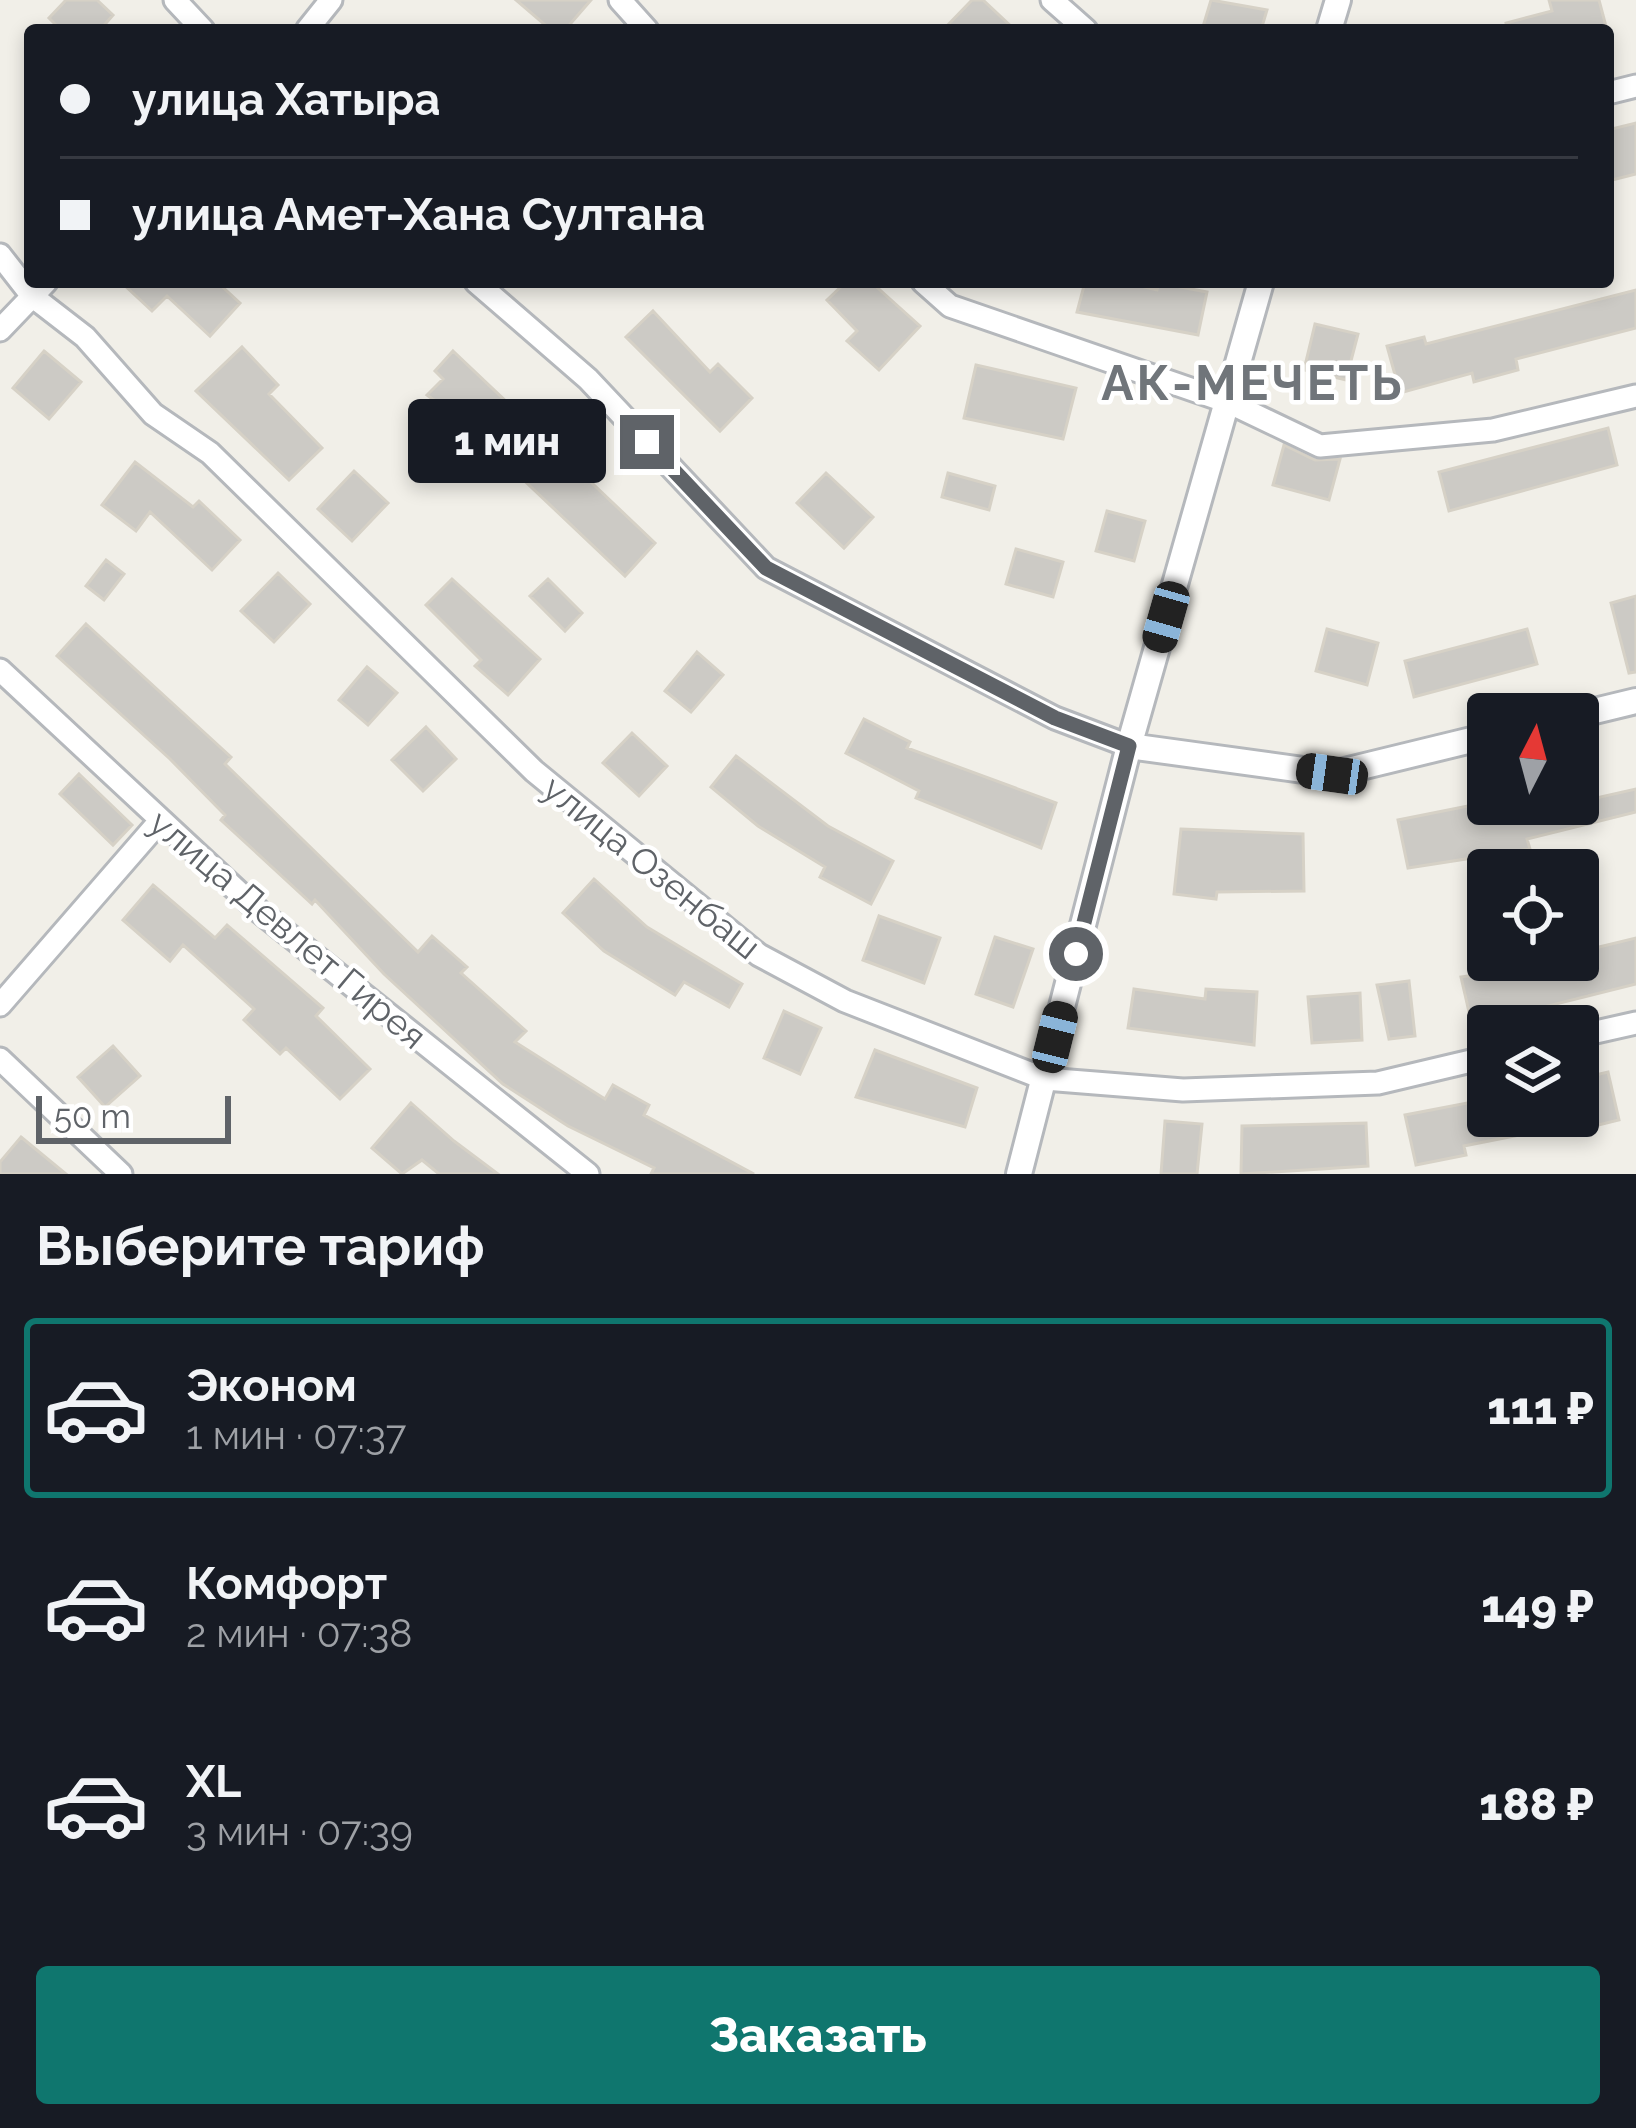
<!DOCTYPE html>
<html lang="ru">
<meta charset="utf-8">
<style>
:root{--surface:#171b24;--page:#20242c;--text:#f1f3f6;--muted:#9ea1a6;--line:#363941;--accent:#0f766e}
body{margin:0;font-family:Raleway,sans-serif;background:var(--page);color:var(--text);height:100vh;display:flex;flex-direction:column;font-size:45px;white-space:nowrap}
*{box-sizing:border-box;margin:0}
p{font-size:39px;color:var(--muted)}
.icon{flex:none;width:66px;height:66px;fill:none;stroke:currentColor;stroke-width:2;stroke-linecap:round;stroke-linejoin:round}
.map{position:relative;height:1174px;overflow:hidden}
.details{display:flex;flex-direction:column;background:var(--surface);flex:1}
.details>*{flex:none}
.banner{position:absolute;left:24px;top:24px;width:1590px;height:264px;border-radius:12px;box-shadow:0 6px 18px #0003;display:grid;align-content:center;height:264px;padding:0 36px;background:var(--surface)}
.needle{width:78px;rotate:6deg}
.tools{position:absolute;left:1467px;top:693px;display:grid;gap:24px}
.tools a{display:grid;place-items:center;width:132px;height:132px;border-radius:12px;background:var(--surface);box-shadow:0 6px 18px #0003;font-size:60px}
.scale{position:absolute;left:36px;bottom:30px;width:195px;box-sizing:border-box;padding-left:12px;border:6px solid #5f6368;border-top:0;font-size:33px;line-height:42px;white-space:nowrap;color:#5f6368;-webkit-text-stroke:9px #fff;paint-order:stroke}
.end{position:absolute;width:54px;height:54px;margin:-27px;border:15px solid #5f6368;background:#fff;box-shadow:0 0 0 6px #fff}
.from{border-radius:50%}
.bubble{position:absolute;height:84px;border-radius:12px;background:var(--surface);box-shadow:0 6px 18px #0003;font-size:39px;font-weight:800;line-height:84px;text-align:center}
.car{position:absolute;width:36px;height:72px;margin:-36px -18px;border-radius:15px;box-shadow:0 0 9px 3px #0007;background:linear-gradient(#222 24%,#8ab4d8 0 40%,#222 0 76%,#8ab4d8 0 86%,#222 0)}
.banner b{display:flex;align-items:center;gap:42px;height:114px;font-size:45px}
.banner b+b{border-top:3px solid var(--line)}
.banner i{width:30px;height:30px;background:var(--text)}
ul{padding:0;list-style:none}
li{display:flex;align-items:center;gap:36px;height:180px;margin:0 24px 18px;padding:0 12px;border:6px solid transparent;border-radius:12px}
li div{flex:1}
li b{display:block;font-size:45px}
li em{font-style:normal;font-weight:800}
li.current{border-color:var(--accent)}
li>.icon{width:108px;height:108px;stroke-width:1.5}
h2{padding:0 36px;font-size:54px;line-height:144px}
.primary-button{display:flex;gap:24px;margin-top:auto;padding:24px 36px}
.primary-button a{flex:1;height:138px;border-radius:12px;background:var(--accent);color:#fff;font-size:48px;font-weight:800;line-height:138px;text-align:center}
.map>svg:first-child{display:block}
</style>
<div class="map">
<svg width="1636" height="1174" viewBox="0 0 1636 1174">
<rect width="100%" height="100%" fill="#f1efe8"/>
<path fill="#cccac5" stroke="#d6d1c6" stroke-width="3" d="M 66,0 L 97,0 L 113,15 L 100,30 L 61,30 L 49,18 Z
M 516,0 L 591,0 L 565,30 L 551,30 Z
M 972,0 L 983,0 L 1015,30 L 943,30 Z
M 1211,0 L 1267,10 L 1261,30 L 1202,30 Z
M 1549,0 L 1599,0 L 1607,30 L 1507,30 L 1506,23 L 1552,11 Z
M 1636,123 L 1636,174 L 1608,181 L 1608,130 Z
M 121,282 L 217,282 L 240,303 L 210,336 L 167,296 L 152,311 Z
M 846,282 L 871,282 L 920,326 L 879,370 L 847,341 L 857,331 L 827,300 Z
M 1085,282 L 1124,282 L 1157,290 L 1159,283 L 1207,292 L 1198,335 L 1077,312 Z
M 1636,290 L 1636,328 L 1516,359 L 1518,370 L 1474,382 L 1472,373 L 1400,393 L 1387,346 L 1424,337 L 1426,344 Z
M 653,311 L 710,372 L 718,364 L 752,398 L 720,431 L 626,337 Z
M 1315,324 L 1358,334 L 1346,380 L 1304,370 Z
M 242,347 L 278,385 L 269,394 L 322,448 L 289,480 L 196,391 Z
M 44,351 L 81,382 L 49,419 L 13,388 Z
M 453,351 L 655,543 L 625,576 L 456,416 L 427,395 L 443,379 L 435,371 Z
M 976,365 L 1076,388 L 1063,439 L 964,418 Z
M 1608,428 L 1617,465 L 1449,511 L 1439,472 Z
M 1284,445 L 1315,460 L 1340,459 L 1329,500 L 1273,485 Z
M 135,462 L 193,507 L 199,501 L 240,540 L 212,570 L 150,512 L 136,531 L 102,505 Z
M 354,471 L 388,503 L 352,541 L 318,509 Z
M 826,473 L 873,517 L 844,548 L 797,503 Z
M 948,473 L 995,486 L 989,510 L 942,497 Z
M 1107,511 L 1145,521 L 1134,561 L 1096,551 Z
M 1016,549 L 1063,562 L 1053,597 L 1006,584 Z
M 106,560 L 124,574 L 104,600 L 86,586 Z
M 278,573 L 310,604 L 274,642 L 241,611 Z
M 452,579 L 540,659 L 508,695 L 475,666 L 481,660 L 426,605 Z
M 548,579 L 582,613 L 565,631 L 530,596 Z
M 1636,596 L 1636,672 L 1629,673 L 1611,603 Z
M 86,624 L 231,757 L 225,764 L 418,952 L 432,936 L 467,967 L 461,973 L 526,1031 L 515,1042 L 605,1099 L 613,1085 L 649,1105 L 644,1115 L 754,1174 L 651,1174 L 654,1168 L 568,1126 L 503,1084 L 384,974 L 315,900 L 312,904 L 221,820 L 225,815 L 170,759 L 57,656 Z
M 1327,629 L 1378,643 L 1367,685 L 1316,671 Z
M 1527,629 L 1537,664 L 1414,697 L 1405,661 Z
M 697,652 L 723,675 L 691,712 L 665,691 Z
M 367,667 L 397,693 L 368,725 L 339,700 Z
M 864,719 L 910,742 L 907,748 L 1056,803 L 1041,848 L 916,798 L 919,791 L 846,753 Z
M 426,727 L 456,759 L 423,791 L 392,760 Z
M 632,733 L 667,766 L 639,796 L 603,763 Z
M 736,756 L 828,826 L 893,861 L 871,904 L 820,877 L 825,867 L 758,826 L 711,787 Z
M 79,774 L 132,825 L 113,845 L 60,794 Z
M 1636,789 L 1636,812 L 1527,839 L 1530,849 L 1408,868 L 1398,820 L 1488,802 L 1519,804 L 1521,815 Z
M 1181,829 L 1303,834 L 1304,891 L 1217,892 L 1216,899 L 1174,894 Z
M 594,879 L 647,927 L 742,984 L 729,1007 L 684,982 L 675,995 L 604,951 L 563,913 Z
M 153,885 L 215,938 L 227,925 L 323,1008 L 316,1016 L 370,1069 L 340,1099 L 286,1048 L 280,1054 L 244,1020 L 254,1009 L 183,945 L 170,961 L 123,920 Z
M 879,916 L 940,938 L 924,983 L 863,960 Z
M 995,937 L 1033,949 L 1013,1007 L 976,994 Z
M 1636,938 L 1636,984 L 1472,1025 L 1461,977 L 1578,960 L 1578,954 L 1595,948 Z
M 1409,981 L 1415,1036 L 1389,1039 L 1377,985 Z
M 1134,989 L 1205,999 L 1206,989 L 1257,992 L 1254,1045 L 1128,1028 Z
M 1360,993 L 1362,1040 L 1312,1043 L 1308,997 Z
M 784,1011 L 821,1028 L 800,1074 L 764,1058 Z
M 113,1046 L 140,1076 L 105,1107 L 78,1077 Z
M 875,1050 L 977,1088 L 965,1127 L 856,1097 Z
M 1608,1072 L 1619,1120 L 1578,1130 L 1578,1079 Z
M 1488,1099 L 1488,1116 L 1563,1116 L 1564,1126 L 1464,1146 L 1466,1155 L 1416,1165 L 1405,1115 Z
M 411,1103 L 454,1141 L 498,1174 L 439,1174 L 422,1160 L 402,1174 L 372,1148 Z
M 1165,1121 L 1202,1124 L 1197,1174 L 1161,1174 Z
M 1366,1123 L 1368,1166 L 1241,1174 L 1242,1126 Z
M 21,1137 L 66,1174 L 0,1174 L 0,1162 Z"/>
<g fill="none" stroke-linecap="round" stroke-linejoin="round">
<g stroke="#b5b8bc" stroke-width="27">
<path id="minor" d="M 175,0 L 203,30
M 620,0 L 647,30
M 1052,0 L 1086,30
M 307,30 L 331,0
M 1608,93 L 1636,86
M 0,255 L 32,296 L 85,337 L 153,414 L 210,453 L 534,771 L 759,955 L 845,1001 L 1045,1079 L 1183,1090 L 1378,1083 L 1488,1057
M 476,282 L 588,379 L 766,568 L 1055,718 L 1129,746
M 923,282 L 950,306 L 1228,402 L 1320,446 L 1493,430 L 1636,396
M 0,330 L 46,282
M 0,670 L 260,912 L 588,1174
M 0,1005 L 159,822
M 1578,1036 L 1636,1023
M 0,1059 L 121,1174"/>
</g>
<g stroke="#b5b8bc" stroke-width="30">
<path id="tertiary" d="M 1329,30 L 1338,0
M 1578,715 L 1636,701
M 1129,746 L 1332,774 L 1488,736
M 1019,1174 L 1129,746 L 1261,282"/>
</g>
<use href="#minor" stroke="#fff" stroke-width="21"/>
<use href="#tertiary" stroke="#fff" stroke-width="24"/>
</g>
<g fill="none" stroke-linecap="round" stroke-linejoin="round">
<path stroke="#5f6368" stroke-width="15" d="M 647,442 L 766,568 L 1055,718 L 1129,746 L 1076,954"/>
</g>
<g text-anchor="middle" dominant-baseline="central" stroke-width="9" stroke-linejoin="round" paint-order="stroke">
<g font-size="36" fill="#5f6368" stroke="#fff">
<text transform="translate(652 867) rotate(39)">улица Озенбаш</text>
<text transform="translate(288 929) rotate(40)">улица Девлет Гирея</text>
</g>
<g font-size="48" font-weight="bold" letter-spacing="3" fill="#70757a" stroke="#fff">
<text x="1253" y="383">АК-МЕЧЕТЬ</text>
</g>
</g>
</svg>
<div class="tools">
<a><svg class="needle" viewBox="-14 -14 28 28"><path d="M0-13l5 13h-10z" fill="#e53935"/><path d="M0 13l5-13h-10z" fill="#9ea1a6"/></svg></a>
<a><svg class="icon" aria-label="locate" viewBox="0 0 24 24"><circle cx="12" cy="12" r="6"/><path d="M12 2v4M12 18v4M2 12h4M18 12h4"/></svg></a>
<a><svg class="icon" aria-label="layers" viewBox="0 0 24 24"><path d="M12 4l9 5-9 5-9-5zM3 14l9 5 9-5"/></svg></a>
</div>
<div class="scale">50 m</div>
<i class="end from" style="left:1076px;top:954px"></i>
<i class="end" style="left:647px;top:442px"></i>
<div class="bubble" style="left:408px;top:399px;width:198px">1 мин</div>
<i class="car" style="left:1166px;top:617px;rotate:196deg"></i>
<i class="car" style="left:1332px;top:774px;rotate:278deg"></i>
<i class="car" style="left:1055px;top:1037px;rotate:14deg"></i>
<div class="banner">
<b><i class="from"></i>улица Хатыра</b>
<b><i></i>улица Амет-Хана Султана</b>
</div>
</div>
<section class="details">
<h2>Выберите тариф</h2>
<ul>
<li class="current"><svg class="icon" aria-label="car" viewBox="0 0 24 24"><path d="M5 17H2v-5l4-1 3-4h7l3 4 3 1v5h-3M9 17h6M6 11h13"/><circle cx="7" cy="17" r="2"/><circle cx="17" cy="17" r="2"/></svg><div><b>Эконом</b><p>1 мин · 07:37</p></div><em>111 ₽</em></li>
<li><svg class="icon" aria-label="car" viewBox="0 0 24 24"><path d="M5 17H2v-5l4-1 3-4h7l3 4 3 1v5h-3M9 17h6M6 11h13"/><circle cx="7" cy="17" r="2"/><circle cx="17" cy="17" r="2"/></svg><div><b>Комфорт</b><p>2 мин · 07:38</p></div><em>149 ₽</em></li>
<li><svg class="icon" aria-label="car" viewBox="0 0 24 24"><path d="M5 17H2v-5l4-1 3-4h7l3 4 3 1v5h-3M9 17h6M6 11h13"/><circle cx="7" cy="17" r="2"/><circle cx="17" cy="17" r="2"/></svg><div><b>XL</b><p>3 мин · 07:39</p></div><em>188 ₽</em></li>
</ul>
<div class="primary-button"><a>Заказать</a></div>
</section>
